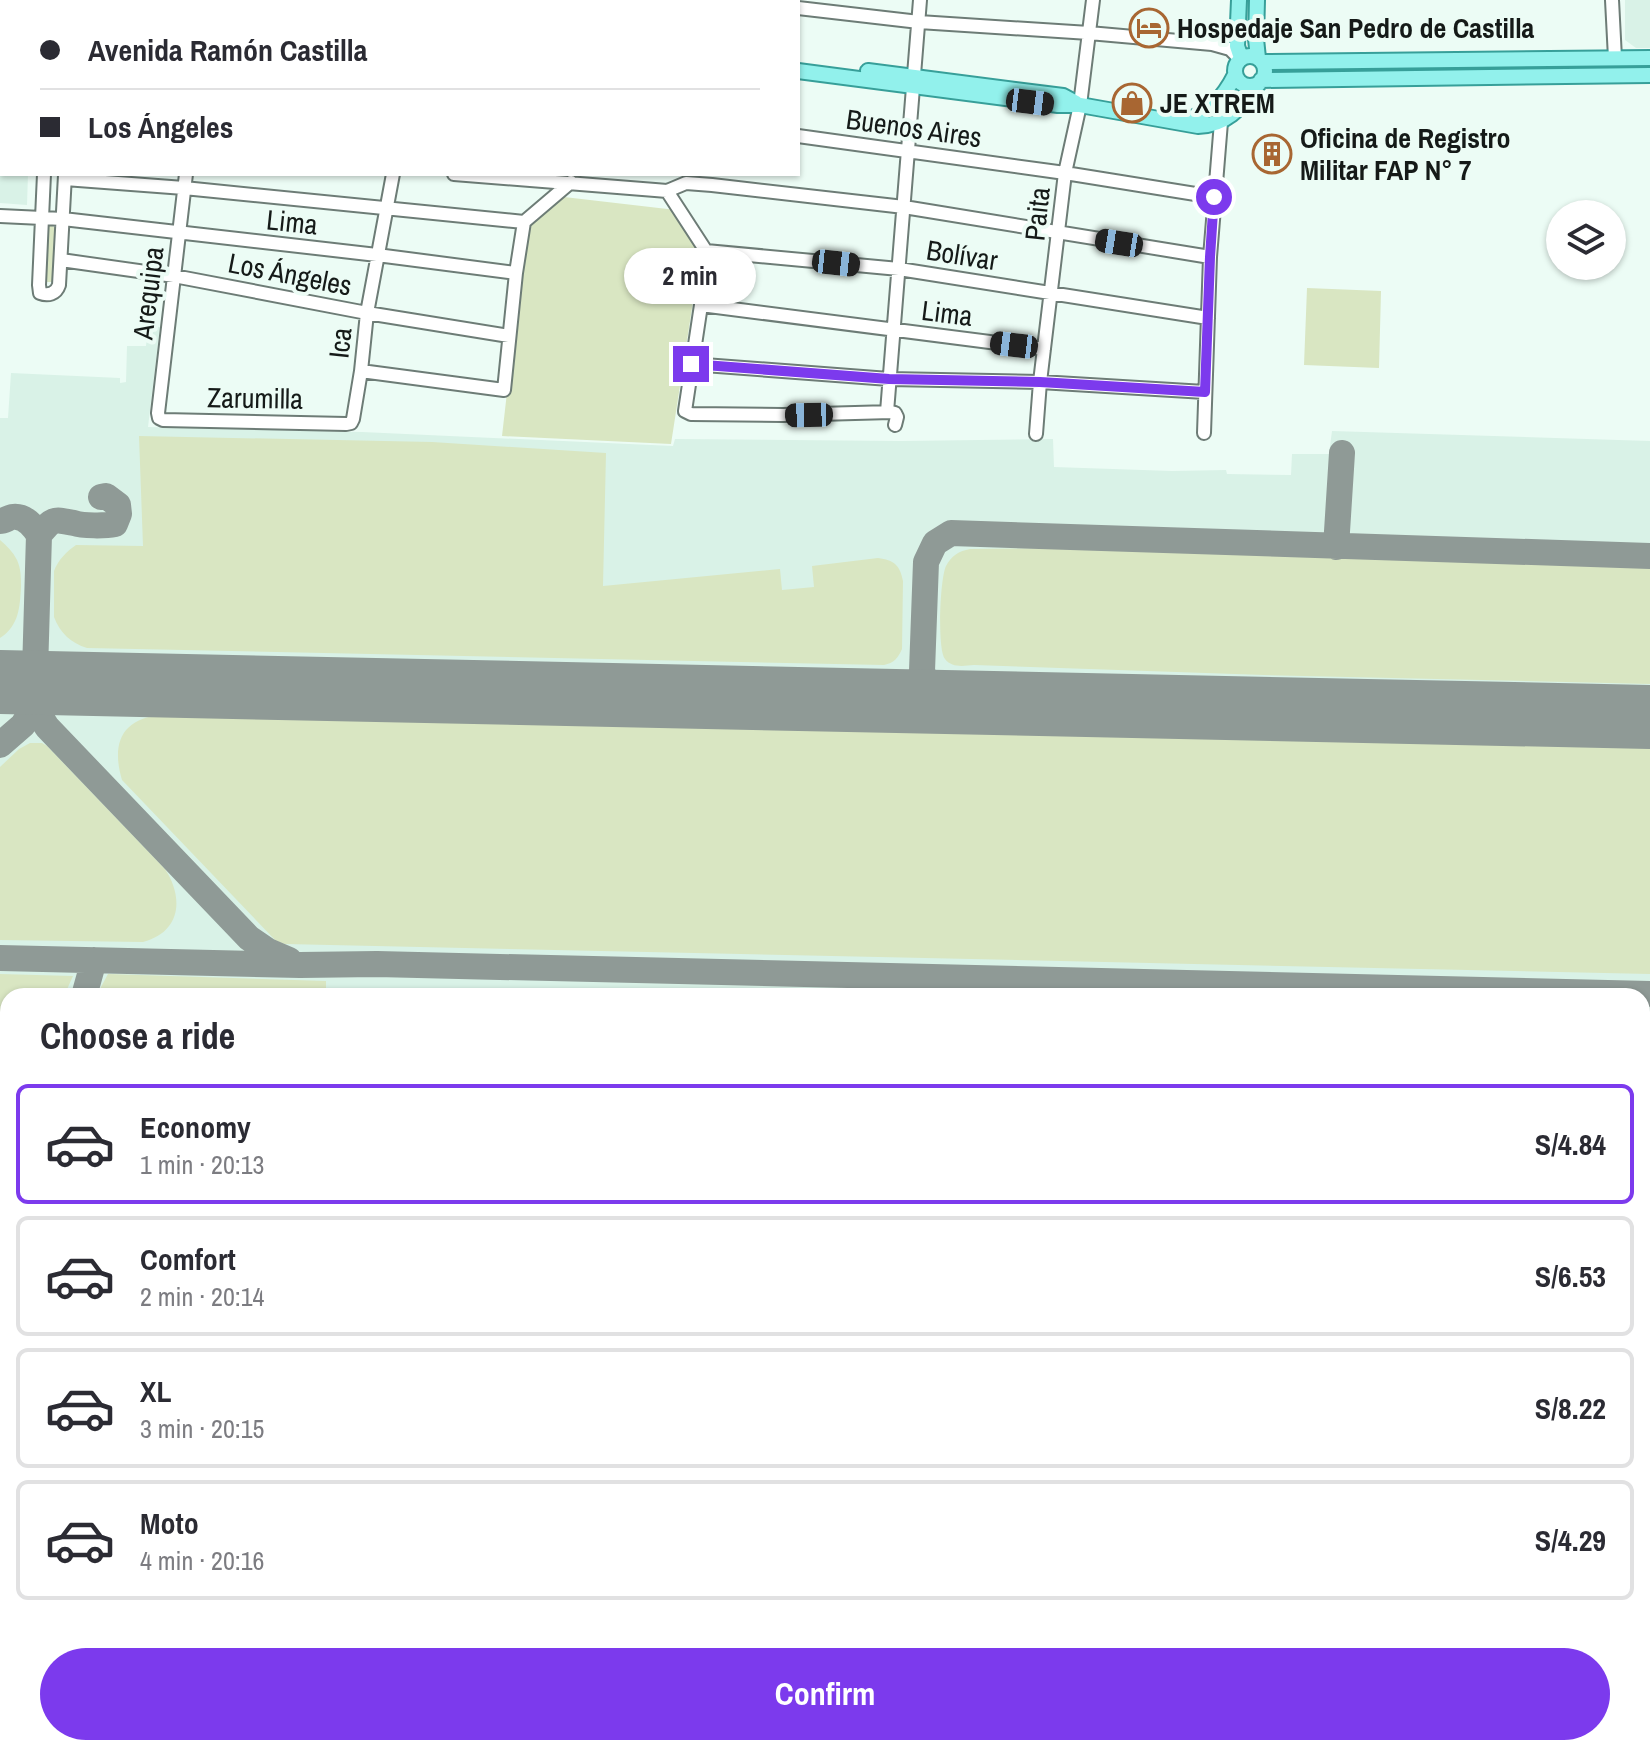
<!DOCTYPE html>
<meta charset="utf-8">
<style>
:root{--surface:#fff;--page:#f7f7f7;--text:#2b2b33;--muted:#7c7c81;--line:#e1e1e2;--accent:#7c3aed}
body{margin:0;font-family:"Archivo Narrow",sans-serif;background:var(--page);color:var(--text);height:100vh;display:flex;flex-direction:column;font-size:30px;white-space:nowrap}
*{box-sizing:border-box;margin:0}
p{font-size:26px;color:var(--muted)}
.icon{flex:none;width:44px;height:44px;fill:none;stroke:currentColor;stroke-width:2;stroke-linecap:round;stroke-linejoin:round}
.map{position:relative;flex:1;overflow:hidden}
.sheet{position:absolute;left:0px;top:988px;width:1650px;height:768px;display:flex;flex-direction:column;background:var(--surface);border-radius:24px 24px 0 0;box-shadow:0 2px 6px #0004}
.sheet>*{flex:none}
.banner{position:absolute;left:0px;top:0px;width:800px;height:176px;box-shadow:0 2px 6px #0004;display:grid;align-content:center;height:176px;padding:0 40px;background:var(--surface)}
.fabs{position:absolute;left:1546px;top:200px;display:grid;gap:16px}
.fabs a{display:grid;place-items:center;width:80px;height:80px;border-radius:50%;background:var(--surface);box-shadow:0 2px 6px #0004;font-size:40px}
.end{position:absolute;width:36px;height:36px;margin:-18px;border:10px solid #7c3aed;background:#fff;box-shadow:0 0 0 4px #fff}
.from{border-radius:50%}
.bubble{position:absolute;height:56px;border-radius:28px;background:var(--surface);box-shadow:0 2px 6px #0004;font-size:26px;font-weight:700;line-height:56px;text-align:center}
.car{position:absolute;width:24px;height:48px;margin:-24px -12px;border-radius:10px;box-shadow:0 0 6px 2px #0007;background:linear-gradient(#222 24%,#8ab4d8 0 40%,#222 0 76%,#8ab4d8 0 86%,#222 0)}
.banner b{display:flex;align-items:center;gap:28px;height:76px;font-size:30px}
.banner b+b{border-top:2px solid var(--line)}
.banner i{width:20px;height:20px;background:var(--text)}
ul{padding:0;list-style:none}
li{display:flex;align-items:center;gap:24px;height:120px;margin:0 16px 12px;padding:0 24px;border:4px solid var(--line);border-radius:12px}
li div{flex:1}
li b{display:block;font-size:30px}
li em{font-style:normal;font-weight:700}
li.current{border-color:var(--accent)}
li>.icon{width:72px;height:72px;stroke-width:1.5}
h2{padding:0 40px;font-size:36px;line-height:96px}
.action{display:flex;gap:16px;margin-top:auto;padding:16px 40px}
.action a{flex:1;height:92px;border-radius:48px;background:var(--accent);color:#fff;font-size:32px;font-weight:700;line-height:92px;text-align:center}
.map>svg:first-child{display:block}
</style>
<div class="map">
<svg width="1650" height="1756" viewBox="0 0 1650 1756">
<rect width="100%" height="100%" fill="#ecfcf5"/>
<path fill="#d9f2e7" d="M 1625,0 L 1650,0 L 1650,48 L 1636,48 L 1625,40 Z
M 0,32 L 2,32 L 2,174 L 28,174 L 27,205 L 0,203 Z
M 148,326 L 160,327 L 148,427 L 362,432 L 673,446 L 675,439 L 901,441 L 1053,439 L 1054,467 L 1172,471 L 1226,470 L 1227,474 L 1291,475 L 1292,454 L 1329,454 L 1332,431 L 1650,441 L 1650,1728 L 1642,1728 L 1642,996 L 8,996 L 8,1631 L 0,1630 L 0,418 L 8,418 L 11,373 L 120,378 L 120,383 L 126,382 L 127,346 L 146,346 Z
M 897,1748 L 1326,1748 L 1177,1756 L 896,1756 Z"/>
<path fill="#d9e6c2" d="M 564,197 L 676,210 L 701,250 L 671,444 L 502,436 L 526,227 Z
M 48,225 L 51,225 L 55,228 L 52,282 L 43,282 Z
M 1307,288 L 1381,291 L 1379,368 L 1304,365 Z
M 139,436 L 432,442 L 606,453 L 603,586 L 780,569 L 782,590 L 814,587 L 812,566 L 878,558 C 894,560 900,565 903,581 L 902,649 C 898,658 894,663 884,665 L 87,648 C 71,643 60,633 54,617 L 54,571 C 58,560 67,551 76,545 L 143,546 Z
M 0,540 C 7,546 13,552 17,560 C 21,569 21,577 21,586 C 20,607 19,626 0,638 Z
M 1050,548 L 1650,568 L 1650,684 L 1264,675 L 974,665 C 963,666 952,668 945,659 C 937,650 940,578 946,566 C 951,556 959,551 970,549 Z
M 162,715 L 1650,748 L 1650,974 L 285,944 L 276,941 L 122,780 C 111,743 122,718 162,715 Z
M 30,743 L 42,743 L 47,746 L 165,869 C 184,898 181,932 143,942 L 0,940 L 0,767 L 19,749 Z
M 0,974 L 73,976 L 64,996 L 8,996 L 8,1051 L 0,1052 Z
M 108,974 L 326,981 L 326,996 L 100,996 L 101,987 Z
M 8,1164 L 8,1237 L 0,1236 L 0,1178 Z
M 0,1432 L 8,1434 L 8,1586 L 0,1584 Z
M 1642,1743 L 1650,1743 L 1650,1756 L 1594,1756 L 1593,1748 L 1642,1748 Z"/>
<g fill="none" stroke-linecap="round" stroke-linejoin="round">
<path stroke="#8f9a96" stroke-width="26" d="M 0,521 C 4,521 8,518 12,517 C 25,515 33,526 39,535 L 34,706 L 23,725 L 0,745
M 39,535 C 53,518 53,519 74,523 C 83,526 105,526 115,524 L 119,514 L 118,505 L 106,496 L 101,497
M 1336,547 L 1342,453
M 894,701 C 909,693 918,688 922,671
M 940,702 L 928,687 L 922,671 L 926,562 L 935,543 L 951,533 L 1650,556
M 34,706 L 47,727 L 249,938 L 268,951 L 289,960
M 0,958 L 300,965 L 377,964 L 1650,994
M 84,996 L 94,960
M 0,1068 L 8,1066
M 1642,1098 L 1650,1097
M 1642,1132 L 1650,1120
M 0,1135 L 8,1122"/>
<path stroke="#8f9a96" stroke-width="64" d="M 0,682 L 1650,717"/>
<g stroke="#6d7c76" stroke-width="16">
<path id="minor" d="M 725,0 L 743,2
M 1612,0 L 1615,58
M 217,2 L 217,0
M 416,2 L 417,0
M 798,8 L 919,22 L 1089,33 L 1212,44 L 1230,49 L 1240,59
M 798,136 L 1065,173 L 1214,197
M 44,174 L 39,285 L 40,293 C 48,296 56,294 59,285 L 65,175
M 186,174 L 158,413 L 159,418 L 163,420 L 346,424 L 351,423 L 353,419 L 361,371 L 367,313 L 393,174
M 454,174 L 655,190 L 667,191 L 686,183 L 712,185 L 904,207 L 1210,257
M 65,179 L 184,188 L 524,222
M 667,191 L 706,251 L 701,305 L 685,411 L 691,414 L 783,415 L 891,412 L 895,413 L 897,417 L 895,425
M 0,216 L 63,219 L 377,255 L 516,273
M 706,251 L 899,269 L 1208,318
M 61,260 L 174,276 L 367,313 L 509,336
M 701,305 L 1044,349
M 691,364 L 889,379 L 1040,382 L 1205,392
M 361,371 L 504,390 L 516,273 L 524,222 L 571,182
M 887,412 L 920,0
M 1204,433 L 1210,257 L 1221,122
M 1036,434 L 1040,382 L 1065,173 L 1080,105 L 1093,0"/>
</g>
<g stroke="#379f99" stroke-width="18">
<path id="major" d="M 1239,0 L 1237,46 L 1241,58
M 1257,0 L 1256,39 L 1258,58
M 668,2 L 668,0
M 680,2 L 680,0
M 0,8 L 2,8
M 0,18 L 2,18
M1235 71a15 15 0 1 1 30 0a15 15 0 1 1-30 0Z
M 1262,62 L 1650,58
M 798,71 L 1058,105 L 1080,105 L 1198,126 C 1230,125 1242,105 1260,82
M 868,71 L 1063,96 L 1076,103
M 1261,80 L 1650,75
M 1182,122 C 1208,114 1223,99 1235,75"/>
</g>
<use href="#minor" stroke="#fff" stroke-width="12"/>
<use href="#major" stroke="#92f1ec" stroke-width="14"/>
</g>
<g fill="none" stroke-linecap="round" stroke-linejoin="round">
<path stroke="#7c3aed" stroke-width="10" d="M 691,364 L 889,379 L 1040,382 L 1205,392 L 1210,257 L 1214,197"/>
</g>
<defs>
<g id="hotel-ring" transform="scale(2)"><circle r="9.5" fill="#ecfcf5" stroke="#a86632" stroke-width="1.5"/><path d="M-6-4.5h1.5V1H6V5H4.5V3h-9V5H-6ZM-4 0a1.8 1.8 0 1 1 3.6 0ZM.5 0V-2.5h3Q6-2.5 6 0Z" fill="#a86632"/></g>
<g id="shop-ring" transform="scale(2)"><circle r="9.5" fill="#ecfcf5" stroke="#a86632" stroke-width="1.5"/><path d="M-5-2.5h2.3a2.7 3.5 0 0 1 5.4 0H5L5.5 6h-11ZM-1.5-2.5h3a1.5 2.3 0 0 0-3 0Z" fill="#a86632"/></g>
<g id="building-ring" transform="scale(2)"><circle r="9.5" fill="#ecfcf5" stroke="#a86632" stroke-width="1.5"/><path d="M-4-6H4V6H1V3H-1V6H-4ZM-2.5-4.3h1.7v1.8h-1.7ZM.8-4.3h1.7v1.8H.8ZM-2.5-1h1.7V.8h-1.7ZM.8-1h1.7V.8H.8Z" fill="#a86632"/></g>
</defs>
<g fill-rule="evenodd">
<use href="#hotel-ring" x="1149" y="28"/>
<use href="#shop-ring" x="1132" y="103"/>
<use href="#building-ring" x="1272" y="154"/>
</g>
<g text-anchor="middle" dominant-baseline="central" stroke-width="8" stroke-linejoin="round" paint-order="stroke">
<g font-size="28" font-weight="bold" fill="#151a18" stroke="#ecfcf5" text-anchor="start">
<text x="1177" y="28">Hospedaje San Pedro de Castilla</text>
<text x="1160" y="103">JE XTREM</text>
<text x="1300" y="138">Oficina de Registro<tspan x="1300" dy="32">Militar FAP N° 7</tspan></text>
</g>
<g font-size="28" fill="#151a18" stroke="#ecfcf5">
<text transform="translate(914 128) rotate(8)">Buenos Aires</text>
<text transform="translate(1037 214) rotate(-84)">Paita</text>
<text transform="translate(292 222) rotate(6)">Lima</text>
<text transform="translate(962 255) rotate(9)">Bolívar</text>
<text transform="translate(290 274) rotate(11)">Los Ángeles</text>
<text transform="translate(148 293) rotate(-83)">Arequipa</text>
<text transform="translate(947 313) rotate(7)">Lima</text>
<text transform="translate(340 343) rotate(-84)">Ica</text>
<text transform="translate(255 398) rotate(1)">Zarumilla</text>
</g>
</g>
</svg>
<div class="fabs">
<a><svg class="icon" aria-label="layers" viewBox="0 0 24 24"><path d="M12 4l9 5-9 5-9-5zM3 14l9 5 9-5"/></svg></a>
</div>
<i class="end from" style="left:1214px;top:197px"></i>
<i class="end" style="left:691px;top:364px"></i>
<div class="bubble" style="left:624px;top:248px;width:132px">2 min</div>
<i class="car" style="left:1030px;top:102px;rotate:97deg"></i>
<i class="car" style="left:1119px;top:243px;rotate:279deg"></i>
<i class="car" style="left:836px;top:263px;rotate:96deg"></i>
<i class="car" style="left:1014px;top:345px;rotate:277deg"></i>
<i class="car" style="left:809px;top:415px;rotate:269deg"></i>
<div class="banner">
<b><i class="from"></i>Avenida Ramón Castilla</b>
<b><i></i>Los Ángeles</b>
</div>
<section class="sheet">
<h2>Choose a ride</h2>
<ul>
<li class="current"><svg class="icon" aria-label="car" viewBox="0 0 24 24"><path d="M5 17H2v-5l4-1 3-4h7l3 4 3 1v5h-3M9 17h6M6 11h13"/><circle cx="7" cy="17" r="2"/><circle cx="17" cy="17" r="2"/></svg><div><b>Economy</b><p>1 min · 20:13</p></div><em>S/4.84</em></li>
<li><svg class="icon" aria-label="car" viewBox="0 0 24 24"><path d="M5 17H2v-5l4-1 3-4h7l3 4 3 1v5h-3M9 17h6M6 11h13"/><circle cx="7" cy="17" r="2"/><circle cx="17" cy="17" r="2"/></svg><div><b>Comfort</b><p>2 min · 20:14</p></div><em>S/6.53</em></li>
<li><svg class="icon" aria-label="car" viewBox="0 0 24 24"><path d="M5 17H2v-5l4-1 3-4h7l3 4 3 1v5h-3M9 17h6M6 11h13"/><circle cx="7" cy="17" r="2"/><circle cx="17" cy="17" r="2"/></svg><div><b>XL</b><p>3 min · 20:15</p></div><em>S/8.22</em></li>
<li><svg class="icon" aria-label="car" viewBox="0 0 24 24"><path d="M5 17H2v-5l4-1 3-4h7l3 4 3 1v5h-3M9 17h6M6 11h13"/><circle cx="7" cy="17" r="2"/><circle cx="17" cy="17" r="2"/></svg><div><b>Moto</b><p>4 min · 20:16</p></div><em>S/4.29</em></li>
</ul>
<div class="action"><a>Confirm</a></div>
</section>
</div>
